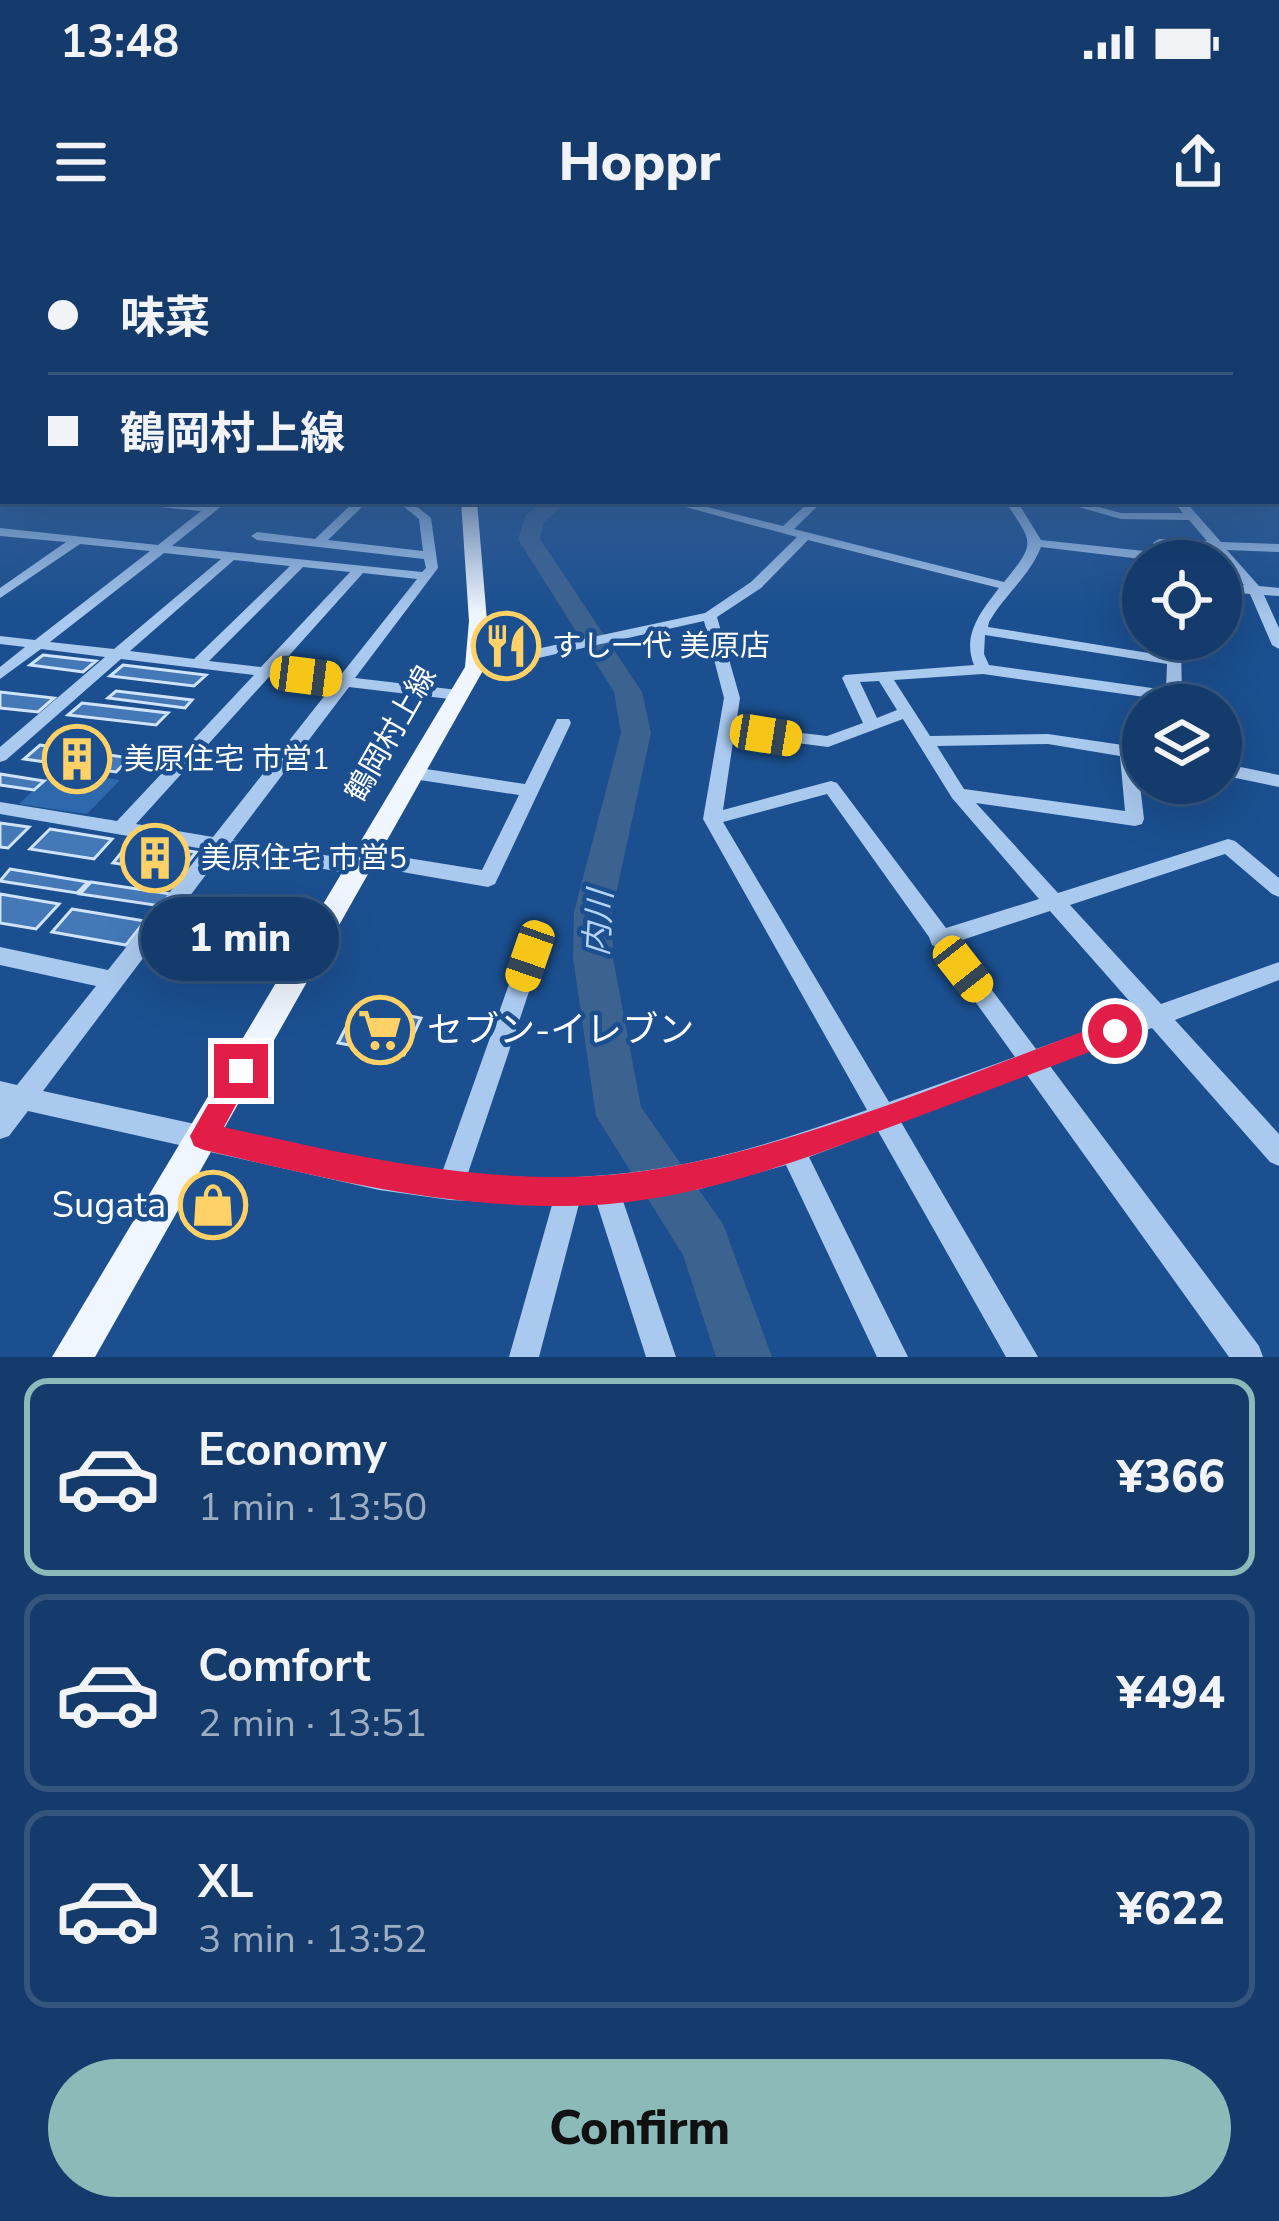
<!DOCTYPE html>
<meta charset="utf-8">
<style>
:root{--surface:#143b6b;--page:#214673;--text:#f1f3f6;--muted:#9dadc1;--line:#33557e;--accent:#8bbbb9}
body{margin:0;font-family:"Nunito Sans","Noto Sans JP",sans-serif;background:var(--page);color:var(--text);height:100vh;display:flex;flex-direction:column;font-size:45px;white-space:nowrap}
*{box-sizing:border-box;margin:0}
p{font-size:39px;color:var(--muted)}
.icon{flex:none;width:66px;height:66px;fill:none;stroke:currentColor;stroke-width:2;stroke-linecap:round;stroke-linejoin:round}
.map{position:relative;height:1117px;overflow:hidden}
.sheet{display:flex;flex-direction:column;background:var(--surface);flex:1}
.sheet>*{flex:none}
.guide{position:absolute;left:0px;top:0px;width:1281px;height:264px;box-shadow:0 12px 48px #0002,0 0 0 3px var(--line);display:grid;align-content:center;height:264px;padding:0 48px;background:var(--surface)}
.buttons{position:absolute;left:1122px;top:300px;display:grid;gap:24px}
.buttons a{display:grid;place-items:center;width:120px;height:120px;border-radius:50%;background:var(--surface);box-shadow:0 12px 48px #0002,0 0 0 3px var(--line);font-size:60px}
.end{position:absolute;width:54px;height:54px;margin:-27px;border:15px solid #e11d48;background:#fff;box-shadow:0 0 0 6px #fff}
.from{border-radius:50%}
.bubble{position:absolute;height:84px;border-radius:42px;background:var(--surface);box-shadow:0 12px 48px #0002,0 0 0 3px var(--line);font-size:39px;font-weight:800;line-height:84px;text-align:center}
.car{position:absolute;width:36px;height:72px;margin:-36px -18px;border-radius:15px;box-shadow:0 0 9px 3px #0007;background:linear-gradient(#f5c518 24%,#345 0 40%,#f5c518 0 76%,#345 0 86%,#f5c518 0)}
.guide b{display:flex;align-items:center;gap:42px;height:114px;font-size:45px}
.guide b+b{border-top:3px solid var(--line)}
.guide i{width:30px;height:30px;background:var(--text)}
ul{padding:21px 0 0;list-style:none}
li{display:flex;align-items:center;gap:36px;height:198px;margin:0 24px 18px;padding:0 24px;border:6px solid var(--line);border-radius:24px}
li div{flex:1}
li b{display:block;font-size:45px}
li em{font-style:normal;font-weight:800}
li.current{border-color:var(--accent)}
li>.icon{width:108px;height:108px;stroke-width:1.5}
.cta{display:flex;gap:24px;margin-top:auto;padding:24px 48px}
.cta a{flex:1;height:138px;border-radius:72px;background:var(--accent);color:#111;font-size:48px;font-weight:800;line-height:138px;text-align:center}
.status{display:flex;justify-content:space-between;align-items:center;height:84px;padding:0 60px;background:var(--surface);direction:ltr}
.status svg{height:33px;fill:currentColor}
header{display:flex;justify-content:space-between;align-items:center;height:156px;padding:0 48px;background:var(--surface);font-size:54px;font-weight:800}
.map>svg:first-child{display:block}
</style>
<div class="status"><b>13:48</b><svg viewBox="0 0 49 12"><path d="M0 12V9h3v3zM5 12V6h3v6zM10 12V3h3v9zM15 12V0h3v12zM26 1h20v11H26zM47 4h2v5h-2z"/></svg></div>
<header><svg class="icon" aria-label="menu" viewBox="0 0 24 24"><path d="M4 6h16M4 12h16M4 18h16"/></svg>Hoppr<svg class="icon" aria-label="share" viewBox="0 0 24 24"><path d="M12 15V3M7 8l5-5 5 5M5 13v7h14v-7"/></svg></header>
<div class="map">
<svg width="1279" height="1117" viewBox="0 0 1279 1117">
<rect width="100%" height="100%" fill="#1b4f8f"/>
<path fill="#2e69ad" d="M 55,530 L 120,540 L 87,574 L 19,564 Z"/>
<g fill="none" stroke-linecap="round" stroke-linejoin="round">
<path fill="#3c6290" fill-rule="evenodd" d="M 544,261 L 567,261 L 544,282 L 540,299 L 642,452 L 651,493 L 612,672 L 613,718 L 641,867 L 723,984 L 772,1117 L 716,1117 L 683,1015 L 596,876 L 573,718 L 574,672 L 621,493 L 614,452 L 518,299 L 526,275 Z"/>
</g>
<path fill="#4478b7" stroke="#cfe3fa" stroke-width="3" d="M 43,415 L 96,421 L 83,432 L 30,425 Z
M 123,425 L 206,435 L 194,446 L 110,436 Z
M 116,451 L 192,460 L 185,468 L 108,458 Z
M 0,452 L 54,458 L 38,472 L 0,468 Z
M 82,463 L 168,473 L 156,485 L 68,475 Z
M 40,505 L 130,518 L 116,532 L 24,519 Z
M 0,534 L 44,541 L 34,550 L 0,545 Z
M 0,583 L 29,587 L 8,608 L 0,607 Z
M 50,589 L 112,599 L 94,619 L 30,609 Z
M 130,602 L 196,612 L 180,633 L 113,623 Z
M 10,629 L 88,642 L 77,653 L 0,641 Z
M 91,642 L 171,654 L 161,666 L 80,654 Z
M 0,654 L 59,664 L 36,689 L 0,683 Z
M 72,669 L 145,681 L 126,705 L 52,692 Z
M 357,766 L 421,778 L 404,815 L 338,803 Z"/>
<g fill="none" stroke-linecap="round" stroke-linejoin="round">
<path fill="#a9c9ee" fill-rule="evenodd" d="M 1278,229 L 1279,229 L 1279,236 L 1278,236 Z
M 0,242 L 3,242 L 3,249 L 0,249 Z
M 121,261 L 209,265 L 215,261 L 228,261 L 172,306 L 422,332 L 426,328 L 424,319 L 257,300 L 251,296 L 257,292 L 315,299 L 355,261 L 368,261 L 328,300 L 423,311 L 419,279 L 397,261 L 410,261 L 431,278 L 438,328 L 355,438 L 458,450 L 466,455 L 458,460 L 349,447 L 233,600 L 355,620 L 357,613 L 364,611 L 482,630 L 519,555 L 413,539 L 404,533 L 413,527 L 525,544 L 557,479 L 569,479 L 571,483 L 495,644 L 488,647 L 368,626 L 366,633 L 359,635 L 223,612 L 43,851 L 379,924 L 443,930 L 519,716 L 522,710 L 530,707 L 538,710 L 541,716 L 468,933 C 616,949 729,920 867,870 L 703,579 L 724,458 L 704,381 L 475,432 L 467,427 L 475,422 L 705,373 L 751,342 L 797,297 L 663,261 L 683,261 L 783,286 L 810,261 L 823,261 L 794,289 L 1004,342 C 1038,301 1032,303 1005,261 L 1017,261 L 1041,300 L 1154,312 L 1153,303 L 1159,299 L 1207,301 L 1189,280 L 1121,279 L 1057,261 L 1076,261 L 1121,273 L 1183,273 L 1173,261 L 1185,261 L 1221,302 L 1279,304 L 1279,312 L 1227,310 L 1259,346 L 1279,348 L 1279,356 L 1264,355 L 1279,388 L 1279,409 L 1272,405 L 1250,354 L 1221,351 L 1221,343 L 1244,345 L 1213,309 L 1166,307 L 1167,316 L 1172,321 L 1158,321 L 1041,307 C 1029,337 1005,354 989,382 L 988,387 L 1167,416 L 1167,399 L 1181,399 L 1182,465 L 1166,465 L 1166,460 L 983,434 L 894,440 L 930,496 L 1048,494 L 1143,508 L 1143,520 L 1137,519 L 1144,579 L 1142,584 L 1135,586 L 976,563 L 1058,653 L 1228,599 L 1235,601 L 1279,638 L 1279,657 L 1272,654 L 1225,614 L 1070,665 L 1161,764 L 1279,722 L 1279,740 L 1175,780 L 1279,894 L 1279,926 L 1270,922 L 1152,788 L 1050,826 L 1259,1106 L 1263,1117 L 1229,1117 L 1027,835 L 901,882 L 1038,1117 L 1006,1117 L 878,891 L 809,917 L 908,1117 L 877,1117 L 786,925 L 700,949 L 623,961 L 676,1117 L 646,1117 L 597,964 L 579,964 L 539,1117 L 509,1117 L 552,965 L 450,960 L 379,950 L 28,871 L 9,896 L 0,899 L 0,841 L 17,845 L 96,746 L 0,725 L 0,707 L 108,730 L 204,609 L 0,574 L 0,562 L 117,581 L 254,435 L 121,419 L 6,520 L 0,522 L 0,507 L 105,417 L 41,409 L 0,439 L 0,427 L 25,407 L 0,404 L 0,396 L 35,400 L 150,311 L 80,304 L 0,358 L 0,348 L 66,302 L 0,296 L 0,288 L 158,305 L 201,271 L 127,264 ZM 808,300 L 999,348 C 980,373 962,395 974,425 L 845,435 L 842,438 L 863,483 L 827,496 L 736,485 L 740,458 L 717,377 L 761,348 ZM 164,313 L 221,319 L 114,409 L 50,402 ZM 234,320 L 290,326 L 194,419 L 130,411 ZM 303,327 L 350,332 L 261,427 L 209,421 ZM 363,333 L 417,339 L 340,436 L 277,429 ZM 985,395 L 1167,424 L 1166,450 L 989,425 L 984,414 ZM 269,437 L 333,445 L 213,597 L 136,584 ZM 879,441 L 897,470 L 877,478 L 860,442 ZM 903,479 L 952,558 L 1039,659 L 946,688 L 837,543 L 831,541 L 723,570 L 734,495 L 828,507 ZM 1048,504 L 1120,516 L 1125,571 L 964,549 L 937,506 ZM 827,554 L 929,697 L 932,705 L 936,707 L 1015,817 L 889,862 L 723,582 ZM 1050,671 L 1139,772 L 1036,809 L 956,702 Z
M 1221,523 L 1279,535 L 1279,547 L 1221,535 Z"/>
<path fill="#f0f6ff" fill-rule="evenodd" d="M 461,261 L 477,261 L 487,381 L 485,427 L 95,1117 L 52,1117 L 465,427 L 469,381 Z"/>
</g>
<linearGradient id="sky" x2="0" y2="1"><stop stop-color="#0f2b4f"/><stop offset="0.58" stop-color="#39639b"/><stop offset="1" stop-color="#39639b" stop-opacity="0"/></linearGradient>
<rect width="1279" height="374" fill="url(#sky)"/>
<path fill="#e11d48" d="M 1115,780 L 1124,783 L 1128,791 L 1124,799 C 1050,827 975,855 901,883 C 793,923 682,966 565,966 C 440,967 324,938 204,910 L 194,906 L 190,896 L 232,822 L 241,819 L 250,822 L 254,831 L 224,887 C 338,913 448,938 566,937 C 741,936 950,839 1115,780 Z"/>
<defs>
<g id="restaurant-ring" transform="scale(3.45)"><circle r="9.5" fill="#1b4f8f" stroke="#ffd166" stroke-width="1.5"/><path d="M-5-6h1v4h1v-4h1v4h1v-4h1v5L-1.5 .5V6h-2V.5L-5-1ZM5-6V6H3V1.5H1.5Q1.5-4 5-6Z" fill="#ffd166"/></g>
<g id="building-ring" transform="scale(3.45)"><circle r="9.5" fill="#1b4f8f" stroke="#ffd166" stroke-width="1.5"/><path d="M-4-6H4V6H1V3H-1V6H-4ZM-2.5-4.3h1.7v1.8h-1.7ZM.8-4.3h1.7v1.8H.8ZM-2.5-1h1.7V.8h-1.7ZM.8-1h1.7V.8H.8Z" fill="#ffd166"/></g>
<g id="supermarket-ring" transform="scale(3.45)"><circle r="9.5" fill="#1b4f8f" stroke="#ffd166" stroke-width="1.5"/><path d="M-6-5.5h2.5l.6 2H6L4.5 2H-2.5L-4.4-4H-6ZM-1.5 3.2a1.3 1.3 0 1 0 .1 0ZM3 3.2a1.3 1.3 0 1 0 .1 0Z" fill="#ffd166"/></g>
<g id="shop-ring" transform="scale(3.45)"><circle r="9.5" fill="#1b4f8f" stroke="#ffd166" stroke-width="1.5"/><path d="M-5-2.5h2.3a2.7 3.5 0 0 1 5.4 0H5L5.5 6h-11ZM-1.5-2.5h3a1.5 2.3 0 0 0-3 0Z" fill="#ffd166"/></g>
</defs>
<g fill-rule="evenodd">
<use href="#restaurant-ring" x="506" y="406"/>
<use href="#building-ring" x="77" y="519"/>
<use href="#building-ring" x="155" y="618"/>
<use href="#supermarket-ring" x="380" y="790"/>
<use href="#shop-ring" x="213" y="965"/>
</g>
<g text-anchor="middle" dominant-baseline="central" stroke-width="9" stroke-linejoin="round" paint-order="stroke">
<g font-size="30" fill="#fff" stroke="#1b4f8f" text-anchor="start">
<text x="552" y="406">すし一代 美原店</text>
<text x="124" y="519">美原住宅 市営1</text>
<text x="201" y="618">美原住宅 市営5</text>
</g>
<g font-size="30" fill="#fff" stroke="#1b4f8f">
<text transform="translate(391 494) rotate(-60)">鶴岡村上線</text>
</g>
<g font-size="33" font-style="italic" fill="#b5d3f5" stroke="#1b4f8f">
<text transform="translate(599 683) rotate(-86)">内川</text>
</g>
<g font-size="36" fill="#fff" stroke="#1b4f8f" text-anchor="start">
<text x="427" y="790">セブン-イレブン</text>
<text x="166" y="965" text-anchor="end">Sugata</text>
</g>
</g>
</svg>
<div class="buttons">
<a><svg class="icon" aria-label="locate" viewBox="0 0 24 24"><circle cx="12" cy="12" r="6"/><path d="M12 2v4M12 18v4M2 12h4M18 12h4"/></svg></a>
<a><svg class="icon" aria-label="layers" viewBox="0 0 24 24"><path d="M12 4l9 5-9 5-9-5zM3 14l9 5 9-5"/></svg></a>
</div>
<i class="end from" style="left:1115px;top:791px"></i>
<i class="end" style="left:241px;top:831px"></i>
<div class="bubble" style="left:141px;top:657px;width:198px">1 min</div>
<i class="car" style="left:306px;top:436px;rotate:97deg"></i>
<i class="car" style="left:766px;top:495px;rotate:99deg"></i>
<i class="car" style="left:530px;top:716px;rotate:199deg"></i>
<i class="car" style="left:963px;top:729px;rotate:142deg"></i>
<div class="guide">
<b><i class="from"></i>味菜</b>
<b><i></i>鶴岡村上線</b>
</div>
</div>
<section class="sheet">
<ul>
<li class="current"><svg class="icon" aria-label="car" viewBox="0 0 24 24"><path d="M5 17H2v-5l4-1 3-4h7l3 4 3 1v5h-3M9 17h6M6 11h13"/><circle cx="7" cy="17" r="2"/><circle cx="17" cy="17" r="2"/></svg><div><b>Economy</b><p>1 min · 13:50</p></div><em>¥366</em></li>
<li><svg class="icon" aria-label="car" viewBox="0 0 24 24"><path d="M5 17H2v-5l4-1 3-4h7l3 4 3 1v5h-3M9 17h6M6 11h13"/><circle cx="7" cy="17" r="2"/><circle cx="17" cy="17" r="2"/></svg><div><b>Comfort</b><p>2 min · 13:51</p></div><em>¥494</em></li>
<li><svg class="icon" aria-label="car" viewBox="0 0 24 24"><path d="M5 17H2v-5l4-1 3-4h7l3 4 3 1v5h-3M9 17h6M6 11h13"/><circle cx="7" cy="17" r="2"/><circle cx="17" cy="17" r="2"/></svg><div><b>XL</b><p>3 min · 13:52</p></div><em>¥622</em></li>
</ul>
<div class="cta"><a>Confirm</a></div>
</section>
